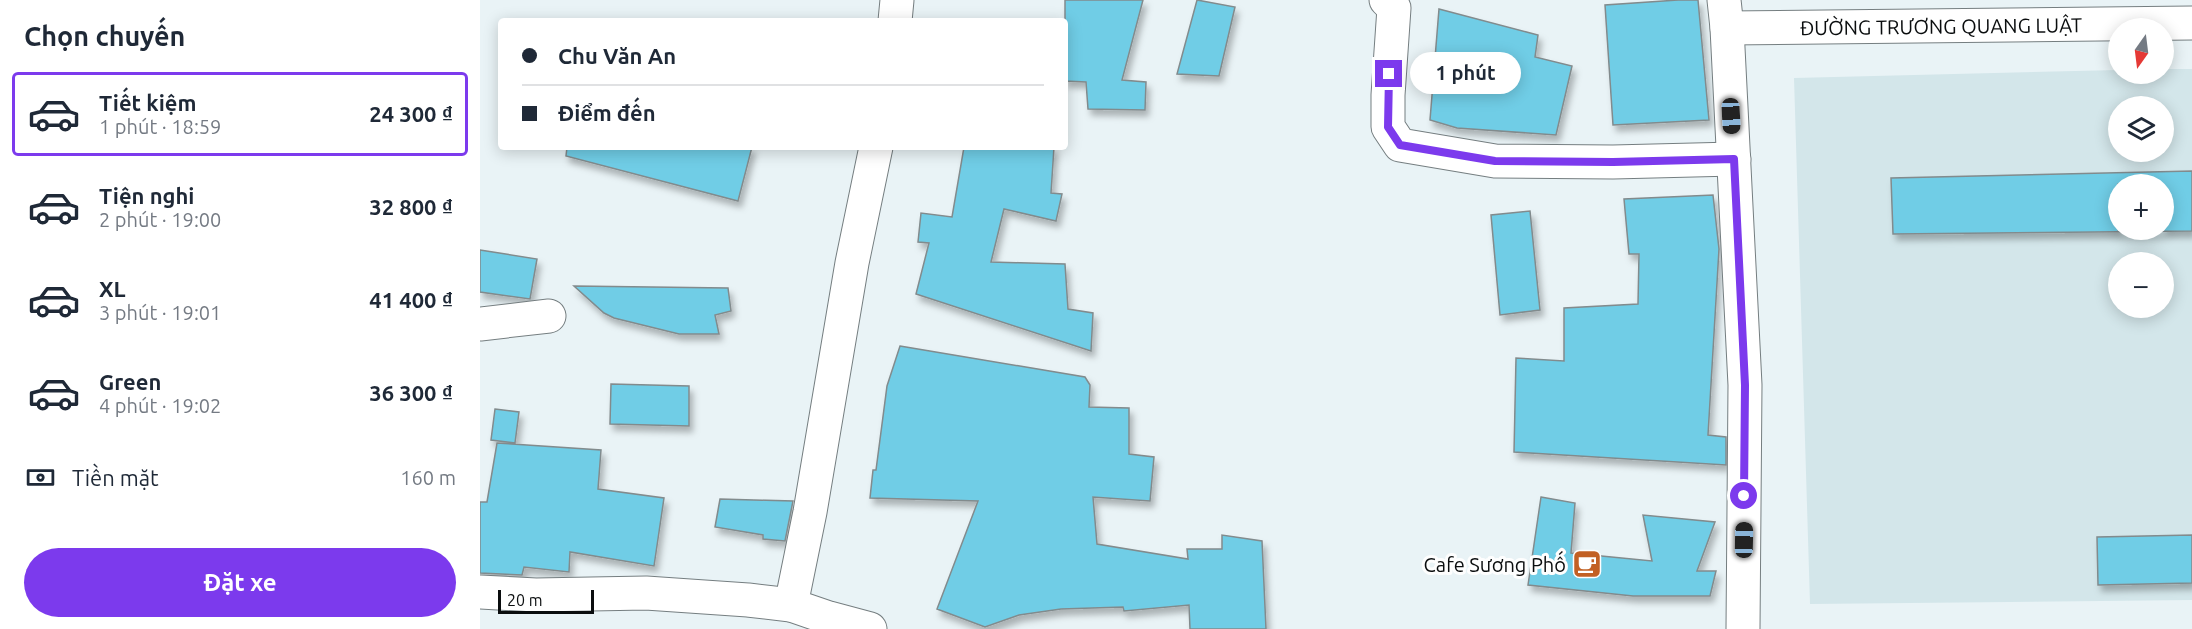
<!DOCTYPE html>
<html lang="vi">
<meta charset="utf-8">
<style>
:root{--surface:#fff;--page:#f2f2f3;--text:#1f2937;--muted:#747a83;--line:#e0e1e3;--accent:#7c3aed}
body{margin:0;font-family:Ubuntu,sans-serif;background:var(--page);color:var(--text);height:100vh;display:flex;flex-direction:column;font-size:22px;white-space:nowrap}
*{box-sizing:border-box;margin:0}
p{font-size:20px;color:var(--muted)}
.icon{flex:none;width:33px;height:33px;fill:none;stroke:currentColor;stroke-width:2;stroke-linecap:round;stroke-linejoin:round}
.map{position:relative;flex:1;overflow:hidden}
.side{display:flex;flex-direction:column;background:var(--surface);width:480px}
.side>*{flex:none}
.top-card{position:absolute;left:18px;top:18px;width:570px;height:132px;border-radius:6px;box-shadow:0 3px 15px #0003;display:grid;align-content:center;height:132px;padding:0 24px;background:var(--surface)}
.needle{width:39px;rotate:194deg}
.buttons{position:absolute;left:1628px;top:18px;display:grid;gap:12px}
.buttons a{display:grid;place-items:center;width:66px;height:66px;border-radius:50%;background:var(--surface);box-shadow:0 3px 15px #0003;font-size:30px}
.scale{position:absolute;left:18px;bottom:15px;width:96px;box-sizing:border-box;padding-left:6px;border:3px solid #0a0d0e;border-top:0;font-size:16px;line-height:21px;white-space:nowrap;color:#0a0d0e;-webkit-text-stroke:4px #fefefe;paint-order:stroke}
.end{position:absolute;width:27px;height:27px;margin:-14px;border:8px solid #7c3aed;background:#fff;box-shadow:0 0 0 3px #fff}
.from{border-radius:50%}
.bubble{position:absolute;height:42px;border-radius:21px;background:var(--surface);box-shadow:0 3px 15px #0003;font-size:20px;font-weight:600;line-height:42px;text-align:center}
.car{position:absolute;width:18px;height:36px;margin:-18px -9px;border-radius:8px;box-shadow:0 0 4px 2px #0007;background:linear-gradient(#222 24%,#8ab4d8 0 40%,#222 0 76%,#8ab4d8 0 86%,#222 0)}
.top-card b{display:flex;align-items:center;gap:21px;height:57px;font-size:22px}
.top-card b+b{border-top:2px solid var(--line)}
.top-card i{width:15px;height:15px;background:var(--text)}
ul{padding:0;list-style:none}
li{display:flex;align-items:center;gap:18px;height:84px;margin:0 12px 9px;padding:0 12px;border:3px solid transparent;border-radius:6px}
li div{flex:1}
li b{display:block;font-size:22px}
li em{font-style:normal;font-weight:600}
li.selected{border-color:var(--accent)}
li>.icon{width:54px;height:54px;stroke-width:1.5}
h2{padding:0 24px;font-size:27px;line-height:72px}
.pay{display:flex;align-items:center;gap:15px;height:66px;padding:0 24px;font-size:22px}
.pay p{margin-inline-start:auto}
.cta{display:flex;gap:12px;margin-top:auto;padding:12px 24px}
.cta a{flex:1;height:69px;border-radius:36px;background:var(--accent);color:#fff;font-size:24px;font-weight:600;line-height:69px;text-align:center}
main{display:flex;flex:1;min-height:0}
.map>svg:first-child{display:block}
</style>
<main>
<section class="side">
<h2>Chọn chuyến</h2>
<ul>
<li class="selected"><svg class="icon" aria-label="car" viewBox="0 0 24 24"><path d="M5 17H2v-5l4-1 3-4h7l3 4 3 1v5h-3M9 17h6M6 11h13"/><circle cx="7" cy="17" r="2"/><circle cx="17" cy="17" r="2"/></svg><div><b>Tiết kiệm</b><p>1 phút · 18:59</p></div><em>24 300 ₫</em></li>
<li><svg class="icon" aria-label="car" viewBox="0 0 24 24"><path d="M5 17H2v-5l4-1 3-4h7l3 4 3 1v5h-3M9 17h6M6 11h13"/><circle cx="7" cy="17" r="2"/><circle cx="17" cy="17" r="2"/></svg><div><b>Tiện nghi</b><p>2 phút · 19:00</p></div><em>32 800 ₫</em></li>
<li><svg class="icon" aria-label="car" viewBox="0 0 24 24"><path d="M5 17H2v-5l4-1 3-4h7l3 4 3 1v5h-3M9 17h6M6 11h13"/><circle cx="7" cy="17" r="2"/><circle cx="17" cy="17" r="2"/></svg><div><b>XL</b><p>3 phút · 19:01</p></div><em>41 400 ₫</em></li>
<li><svg class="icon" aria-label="car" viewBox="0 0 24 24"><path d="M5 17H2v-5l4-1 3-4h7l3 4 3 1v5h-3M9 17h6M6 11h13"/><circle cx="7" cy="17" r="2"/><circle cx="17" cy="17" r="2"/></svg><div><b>Green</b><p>4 phút · 19:02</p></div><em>36 300 ₫</em></li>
</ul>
<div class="pay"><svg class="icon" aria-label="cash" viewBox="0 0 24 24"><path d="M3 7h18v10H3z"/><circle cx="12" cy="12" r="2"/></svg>Tiền mặt<p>160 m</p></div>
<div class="cta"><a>Đặt xe</a></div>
</section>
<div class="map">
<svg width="1712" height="629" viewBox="0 0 1712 629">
<defs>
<filter id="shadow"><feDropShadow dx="3.5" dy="6" stdDeviation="3" flood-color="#0004"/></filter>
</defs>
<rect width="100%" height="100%" fill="#e9f3f6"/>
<path fill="#d3e6ea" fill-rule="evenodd" d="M 1683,69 L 1712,69 L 1712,600 L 1330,604 L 1314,78 L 1638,70 L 1638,74 L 1683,74 ZM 1638,106 L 1683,106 L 1683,152 L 1638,152 ZM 1638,184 L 1683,184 L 1683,230 L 1638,230 ZM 1638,262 L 1683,262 L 1683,308 L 1638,308 Z"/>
<path fill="#6fcde6" stroke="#828b8d" stroke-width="1.5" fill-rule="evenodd" filter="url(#shadow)" d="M 585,0 L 663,0 L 642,80 L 666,82 L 665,110 L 608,109 L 606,82 L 585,81 Z
M 717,0 L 755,7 L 739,76 L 697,74 Z
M 1198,0 L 1218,0 L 1229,120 L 1133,125 L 1125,5 Z
M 959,9 L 1058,35 L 1055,57 L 1092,66 L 1076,135 L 977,128 L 950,120 Z
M 87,147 L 272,147 L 258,201 L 86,156 Z
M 484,147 L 574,147 L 571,193 L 582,194 L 576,221 L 524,209 L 511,262 L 585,264 L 588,309 L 613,313 L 611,351 L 436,294 L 449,243 L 438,242 L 441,213 L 472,217 Z
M 1712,171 L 1712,231 L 1413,234 L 1411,178 ZM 1638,184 L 1683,184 L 1683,230 L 1638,230 Z
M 1233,195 L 1239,249 L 1228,435 L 1246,437 L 1246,465 L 1034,452 L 1036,358 L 1084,361 L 1084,308 L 1158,304 L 1159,254 L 1149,254 L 1144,199 Z
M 1050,211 L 1060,310 L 1020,315 L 1011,215 Z
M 0,250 L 57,259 L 50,299 L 0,292 Z
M 94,286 L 248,288 L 251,311 L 235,315 L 239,334 L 199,334 L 134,318 L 124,313 Z
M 420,346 L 605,377 L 610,385 L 609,407 L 649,408 L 649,454 L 674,457 L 670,501 L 613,497 L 617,544 L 708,559 L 707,549 L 742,549 L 742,535 L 782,541 L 786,629 L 710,629 L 709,605 L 644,611 L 643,607 L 581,609 L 539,615 L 505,627 L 457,609 L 498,501 L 390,498 L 393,470 L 396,470 L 407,386 Z
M 131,384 L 209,386 L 209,426 L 130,424 Z
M 15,409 L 39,412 L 35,443 L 11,440 Z
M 17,443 L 121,450 L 118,489 L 184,498 L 174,566 L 90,552 L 89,572 L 44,567 L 42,575 L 0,573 L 0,502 L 7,502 Z
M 1061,497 L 1095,503 L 1091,553 L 1172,561 L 1163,515 L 1235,522 L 1217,571 L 1236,571 L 1230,596 L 1153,596 L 1048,585 Z
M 240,499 L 313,501 L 305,541 L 283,539 L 283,535 L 235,527 Z
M 1712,535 L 1712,583 L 1618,585 L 1617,537 Z"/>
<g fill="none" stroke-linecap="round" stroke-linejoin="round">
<g stroke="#757e80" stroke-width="35">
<g id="minor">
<path d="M 906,0 L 914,8 L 908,95 L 908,127 L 920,145 L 1015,161 L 1133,162 L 1254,159"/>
<path d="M 1244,0 L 1247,28 L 1265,385 L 1263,629"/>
<path d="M 415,21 L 417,0"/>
<path id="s1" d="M 1247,28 L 1712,23"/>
<path d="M 0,324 L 69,316"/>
<path d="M 0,592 L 56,595 L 166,593 L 268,600 L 311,605 L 349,618 L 390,629"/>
<path d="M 311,605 L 330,512 L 372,263 L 396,147"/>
</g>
</g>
<use href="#minor" stroke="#fff" stroke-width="33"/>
</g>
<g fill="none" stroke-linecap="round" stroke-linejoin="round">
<path stroke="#7c3aed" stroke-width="8" d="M 909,74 L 908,127 L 920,145 L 1015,161 L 1133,162 L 1254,159 L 1265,385 L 1264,496"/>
</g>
<defs>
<g id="cafe-square" transform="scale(1.5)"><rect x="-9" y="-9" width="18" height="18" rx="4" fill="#c26023" stroke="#fefefe"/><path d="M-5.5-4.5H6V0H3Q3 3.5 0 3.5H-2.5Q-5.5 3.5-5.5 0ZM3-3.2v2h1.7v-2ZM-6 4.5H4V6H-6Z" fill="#fff"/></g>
</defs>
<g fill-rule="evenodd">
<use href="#cafe-square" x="1107" y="564"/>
</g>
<g text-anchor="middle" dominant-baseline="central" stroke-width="6" stroke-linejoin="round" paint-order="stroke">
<g font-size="20" fill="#0a0d0e" stroke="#fefefe">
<text stroke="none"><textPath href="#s1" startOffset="214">ĐƯỜNG TRƯƠNG QUANG LUẬT</textPath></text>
</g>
<g font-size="20" fill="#0a0d0e" stroke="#fefefe" text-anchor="end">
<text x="1086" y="564">Cafe Sương Phố</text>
</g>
</g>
</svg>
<div class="buttons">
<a><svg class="needle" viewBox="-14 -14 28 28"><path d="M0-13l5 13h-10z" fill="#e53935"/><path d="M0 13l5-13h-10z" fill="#747a83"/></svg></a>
<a><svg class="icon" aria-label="layers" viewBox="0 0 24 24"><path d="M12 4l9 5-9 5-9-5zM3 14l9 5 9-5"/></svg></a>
<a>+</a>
<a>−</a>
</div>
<div class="scale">20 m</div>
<i class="end from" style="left:1264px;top:496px"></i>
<i class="end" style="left:909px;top:74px"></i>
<div class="bubble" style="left:930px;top:52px;width:111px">1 phút</div>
<i class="car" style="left:1251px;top:116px;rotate:177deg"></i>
<i class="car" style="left:1264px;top:540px;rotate:1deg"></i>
<div class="top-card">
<b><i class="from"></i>Chu Văn An</b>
<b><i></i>Điểm đến</b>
</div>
</div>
</main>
